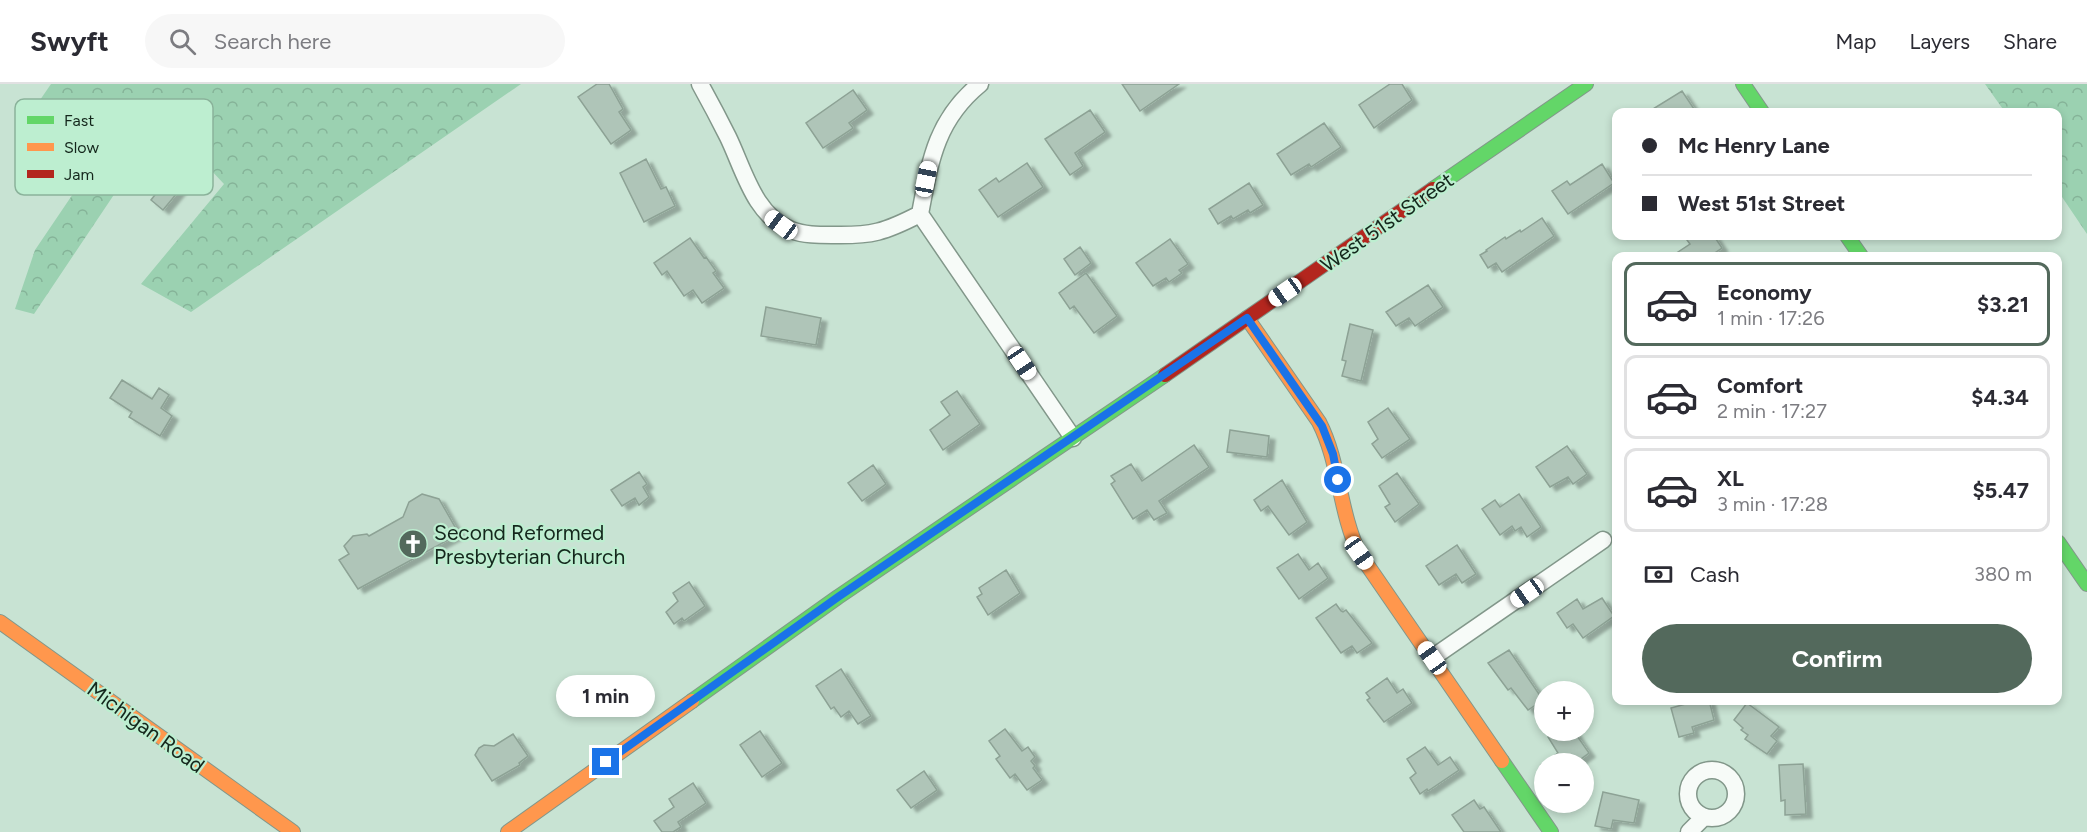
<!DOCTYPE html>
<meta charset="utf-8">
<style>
:root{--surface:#fff;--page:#f7f7f7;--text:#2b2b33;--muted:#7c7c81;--line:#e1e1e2;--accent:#53695c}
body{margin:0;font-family:Figtree,sans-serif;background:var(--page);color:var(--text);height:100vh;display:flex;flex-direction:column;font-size:22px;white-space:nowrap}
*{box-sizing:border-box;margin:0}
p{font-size:20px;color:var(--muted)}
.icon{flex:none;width:33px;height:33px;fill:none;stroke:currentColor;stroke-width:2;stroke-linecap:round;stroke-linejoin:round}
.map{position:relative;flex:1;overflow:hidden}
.sheet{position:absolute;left:1612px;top:168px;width:450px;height:453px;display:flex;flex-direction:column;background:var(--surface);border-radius:12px;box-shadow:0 3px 9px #0003}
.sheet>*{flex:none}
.hud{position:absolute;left:1612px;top:24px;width:450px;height:132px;border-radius:12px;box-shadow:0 3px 9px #0003;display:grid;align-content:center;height:132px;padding:0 30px;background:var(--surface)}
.controls{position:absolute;left:1534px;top:597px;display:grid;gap:12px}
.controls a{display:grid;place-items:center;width:60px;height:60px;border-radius:50%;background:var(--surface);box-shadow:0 3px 9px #0003;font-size:30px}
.end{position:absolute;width:27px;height:27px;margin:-14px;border:8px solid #1a73e8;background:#fff;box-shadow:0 0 0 3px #fff}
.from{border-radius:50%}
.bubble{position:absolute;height:42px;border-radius:21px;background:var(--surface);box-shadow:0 3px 9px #0003;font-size:20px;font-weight:700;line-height:42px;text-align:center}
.car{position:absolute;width:18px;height:36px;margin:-18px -9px;border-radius:8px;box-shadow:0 0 4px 2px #0007;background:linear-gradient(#fff 24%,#345 0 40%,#fff 0 76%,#345 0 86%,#fff 0)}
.hud b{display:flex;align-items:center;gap:21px;height:57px;font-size:22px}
.hud b+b{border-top:2px solid var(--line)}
.hud i{width:15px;height:15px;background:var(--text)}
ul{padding:10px 0 0;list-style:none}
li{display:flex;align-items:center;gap:18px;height:84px;margin:0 12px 9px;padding:0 18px;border:3px solid var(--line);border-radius:12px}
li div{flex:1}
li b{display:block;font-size:22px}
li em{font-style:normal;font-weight:700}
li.on{border-color:var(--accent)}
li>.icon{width:54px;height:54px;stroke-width:1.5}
.pay{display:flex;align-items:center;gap:15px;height:66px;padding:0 30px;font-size:22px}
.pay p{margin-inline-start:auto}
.action{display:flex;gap:12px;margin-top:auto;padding:12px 30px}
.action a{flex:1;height:69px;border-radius:36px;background:var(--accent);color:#fff;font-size:24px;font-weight:700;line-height:69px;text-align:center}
header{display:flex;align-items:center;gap:36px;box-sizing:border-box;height:84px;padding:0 30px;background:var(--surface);border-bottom:2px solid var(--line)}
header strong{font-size:28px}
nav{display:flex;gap:33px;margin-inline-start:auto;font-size:21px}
.search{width:420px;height:54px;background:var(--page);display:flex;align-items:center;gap:15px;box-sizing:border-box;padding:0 21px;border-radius:33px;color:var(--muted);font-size:22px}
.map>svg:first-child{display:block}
</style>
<header>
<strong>Swyft</strong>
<div class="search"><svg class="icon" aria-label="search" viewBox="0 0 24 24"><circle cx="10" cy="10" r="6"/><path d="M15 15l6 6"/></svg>Search here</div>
<nav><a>Map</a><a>Layers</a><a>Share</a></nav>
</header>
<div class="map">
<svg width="2087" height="748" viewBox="0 0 2087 748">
<defs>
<pattern id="forest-crowns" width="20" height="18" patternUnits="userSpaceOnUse" patternTransform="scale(1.5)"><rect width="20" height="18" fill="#9bd1b1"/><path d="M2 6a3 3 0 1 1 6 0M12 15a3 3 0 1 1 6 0" fill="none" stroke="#85b398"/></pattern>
<filter id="shadow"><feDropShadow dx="6" dy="4" stdDeviation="1.5" flood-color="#0004"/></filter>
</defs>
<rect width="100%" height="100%" fill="#c8e3d3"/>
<path fill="url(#forest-crowns)" d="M 51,0 L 521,0 L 191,228 L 141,200 L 224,100 L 164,36 L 34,230 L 15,225 L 35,166 L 102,67 L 40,16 Z
M 1985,0 L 2087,0 L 2087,150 L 2058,107 L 2058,28 L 2005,28 Z"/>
<path fill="#afc5b8" stroke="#8da295" stroke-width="1.5" filter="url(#shadow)" d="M 597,0 L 609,0 L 623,25 L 619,28 L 631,46 L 611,60 L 578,13 Z
M 1122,0 L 1179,0 L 1140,27 Z
M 1390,0 L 1402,0 L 1412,16 L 1374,44 L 1359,21 Z
M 853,6 L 867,26 L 849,39 L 853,44 L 823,64 L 806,39 Z
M 1682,7 L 1696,28 L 1648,28 Z
M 1090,26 L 1105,48 L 1075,69 L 1083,82 L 1070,91 L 1045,55 Z
M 1324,39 L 1341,63 L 1311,83 L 1309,80 L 1291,91 L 1277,70 Z
M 646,75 L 661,105 L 666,103 L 675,122 L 644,138 L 620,89 Z
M 1027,79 L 1043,103 L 998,133 L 979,106 L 996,94 L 999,98 Z
M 179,80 L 192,91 L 163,126 L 151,116 Z
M 1602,80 L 1614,99 L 1568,130 L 1552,107 L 1567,97 L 1570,101 Z
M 1249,99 L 1263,121 L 1250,129 L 1248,126 L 1233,135 L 1231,132 L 1218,140 L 1209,125 Z
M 1542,134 L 1554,152 L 1502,188 L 1496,179 L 1488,184 L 1480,171 L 1487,167 L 1486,166 L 1505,153 L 1506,155 L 1520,146 L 1521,148 Z
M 1684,152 L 1714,152 L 1722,164 L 1710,172 L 1672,172 L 1690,160 Z
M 690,154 L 704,174 L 706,173 L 716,187 L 713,189 L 724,204 L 702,219 L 693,206 L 684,212 L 667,187 L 662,191 L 654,179 Z
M 1170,155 L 1188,180 L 1179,186 L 1182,189 L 1169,198 L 1166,194 L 1153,202 L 1136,179 Z
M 1080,163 L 1091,179 L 1075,191 L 1064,175 Z
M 1086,189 L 1117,232 L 1094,249 L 1074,222 L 1070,225 L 1059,209 Z
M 1428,201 L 1443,223 L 1415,242 L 1409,234 L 1396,242 L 1386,228 Z
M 766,223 L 821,234 L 816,261 L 761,252 Z
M 1350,240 L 1373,246 L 1361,297 L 1342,292 L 1346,277 L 1342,276 Z
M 122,296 L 152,315 L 159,304 L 169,311 L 161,324 L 172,332 L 160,352 L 129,333 L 132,328 L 110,314 Z
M 957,307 L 980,340 L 943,366 L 930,346 L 950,331 L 941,318 Z
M 1388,324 L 1410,355 L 1382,374 L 1372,360 L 1378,355 L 1368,338 Z
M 1230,346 L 1269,352 L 1267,373 L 1227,368 Z
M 1194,361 L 1209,383 L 1159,417 L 1167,429 L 1154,436 L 1147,426 L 1133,435 L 1111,400 L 1115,397 L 1111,392 L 1131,380 L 1142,397 Z
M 1567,362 L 1587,390 L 1573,400 L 1568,393 L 1550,403 L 1536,383 Z
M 873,381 L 886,400 L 862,417 L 848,399 Z
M 639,388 L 647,400 L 643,403 L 649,413 L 639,421 L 635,414 L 622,422 L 611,406 Z
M 1397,389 L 1419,420 L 1395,438 L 1385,423 L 1390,420 L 1379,402 Z
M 1282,396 L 1307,438 L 1289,451 L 1268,422 L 1261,427 L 1254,416 Z
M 422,410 L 439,415 L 459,450 L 358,505 L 339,476 L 349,470 L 344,462 L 353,452 L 367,450 L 369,452 L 403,433 L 409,418 Z
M 1519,410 L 1541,443 L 1527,453 L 1521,443 L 1515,447 L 1512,442 L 1500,451 L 1482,425 L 1495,416 L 1500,423 Z
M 1457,461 L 1476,490 L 1462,499 L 1456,490 L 1439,501 L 1426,482 Z
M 1298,470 L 1309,486 L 1318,479 L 1328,494 L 1299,515 L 1277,484 Z
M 1006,486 L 1020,509 L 988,531 L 977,513 L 982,510 L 979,504 Z
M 689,498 L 705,522 L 684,537 L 682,534 L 674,540 L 666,528 L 678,517 L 673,509 Z
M 1602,514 L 1614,532 L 1583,554 L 1573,540 L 1567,544 L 1557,529 L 1577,515 L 1583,525 Z
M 1336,520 L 1341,527 L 1343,528 L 1346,526 L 1372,559 L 1357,569 L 1352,562 L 1341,569 L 1316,534 Z
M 1509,566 L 1543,616 L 1528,626 L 1511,604 L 1508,606 L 1488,579 Z
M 841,585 L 871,632 L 858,640 L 849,627 L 841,633 L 834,623 L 831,625 L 816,602 Z
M 1387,594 L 1397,609 L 1403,605 L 1412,619 L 1384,638 L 1367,616 L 1370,614 L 1366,609 Z
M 1700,616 L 1709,616 L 1714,636 L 1692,643 L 1694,649 L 1679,653 L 1671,624 Z
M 1747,619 L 1779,643 L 1771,652 L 1777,657 L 1767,670 L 1745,655 L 1748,651 L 1741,646 L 1743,644 L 1734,636 Z
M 1005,645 L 1022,667 L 1028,663 L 1035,673 L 1031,677 L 1035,682 L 1033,684 L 1042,696 L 1027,706 L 1015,690 L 1010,694 L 996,675 L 1000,672 L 989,657 Z
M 1557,646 L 1573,646 L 1589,669 L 1574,680 L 1542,680 L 1558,669 L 1548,653 Z
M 760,647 L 782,679 L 762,693 L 740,661 Z
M 513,650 L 528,672 L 519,679 L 520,681 L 492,697 L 475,671 L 479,664 L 484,661 L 494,662 Z
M 1425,663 L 1438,681 L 1450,673 L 1459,686 L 1428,707 L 1427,705 L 1420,710 L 1410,694 L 1416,689 L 1407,675 Z
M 1803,680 L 1806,730 L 1785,731 L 1785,716 L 1781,717 L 1779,681 Z
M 924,687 L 937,706 L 911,724 L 897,706 Z
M 693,699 L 706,719 L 678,738 L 681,743 L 673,748 L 662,748 L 654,737 L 674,723 L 669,715 Z
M 1603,708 L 1639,716 L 1634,739 L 1613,736 L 1611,745 L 1595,742 Z
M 1474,716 L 1480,725 L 1484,723 L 1501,748 L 1464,748 L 1452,731 Z"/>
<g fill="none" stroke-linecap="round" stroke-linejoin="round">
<g stroke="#82978a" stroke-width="19">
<path id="street" d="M 700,0 C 710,18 719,35 728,53 C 744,86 754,131 791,146 C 804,151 818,151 832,151 C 872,152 885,148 920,130
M 980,0 C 936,36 930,77 920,130 L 1073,354
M 1432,574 L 1603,456
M1688 710a24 24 0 1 1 48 0a24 24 0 1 1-48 0Z
M 1689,748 L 1704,733"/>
</g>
<g stroke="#82978a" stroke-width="16">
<path id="fast" d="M 1743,0 L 1762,28
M 1433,105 L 1586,0
M 1847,152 L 1861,172
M 2058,458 L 2087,500
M 692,617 L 838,513 L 1165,291
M 1502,677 L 1551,748"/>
</g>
<g stroke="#82978a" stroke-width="16">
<path id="slow" d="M 1247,234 L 1319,338 C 1340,379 1339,427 1359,469 L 1502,677
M 0,538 L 293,748
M 508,748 L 692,617"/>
</g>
<g stroke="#82978a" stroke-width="16">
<path id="jam" d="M 1165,291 L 1433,105"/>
</g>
<use href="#street" stroke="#f7fbf8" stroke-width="16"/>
<use href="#fast" stroke="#63d668" stroke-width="14"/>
<use href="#slow" stroke="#ff974d" stroke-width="14"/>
<use href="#jam" stroke="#b3261e" stroke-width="14"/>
</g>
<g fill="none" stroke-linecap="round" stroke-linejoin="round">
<path stroke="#1a73e8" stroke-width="8" d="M 606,678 L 838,513 L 1247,234 L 1322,342 L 1333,370 L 1338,396"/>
</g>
<defs>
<g id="church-disc" transform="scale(1.5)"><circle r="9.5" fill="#53695c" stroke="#bdeed0"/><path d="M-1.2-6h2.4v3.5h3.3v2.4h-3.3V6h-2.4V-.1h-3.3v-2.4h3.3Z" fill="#fff"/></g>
</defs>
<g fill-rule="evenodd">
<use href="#church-disc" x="413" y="460"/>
</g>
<g text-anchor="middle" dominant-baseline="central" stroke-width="4.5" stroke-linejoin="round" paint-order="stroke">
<g font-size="21" fill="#14271c" stroke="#bdeed0">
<text transform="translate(1387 138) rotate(-35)">West 51st Street</text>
<text transform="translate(146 643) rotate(36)">Michigan Road</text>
</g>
<g font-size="21" fill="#14271c" stroke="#bdeed0" text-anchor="start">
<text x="434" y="448">Second Reformed<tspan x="434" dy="24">Presbyterian Church</tspan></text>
</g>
</g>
<rect x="15" y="15" width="198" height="96" rx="9" fill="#bdeed0" stroke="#8ab29a" stroke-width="1.5"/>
<rect x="27" y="32" width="27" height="8" fill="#63d668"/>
<rect x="27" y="59" width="27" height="8" fill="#ff974d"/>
<rect x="27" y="86" width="27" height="8" fill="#b3261e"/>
<g font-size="16" fill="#14271c">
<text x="64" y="42">Fast</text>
<text x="64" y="69">Slow</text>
<text x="64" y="96">Jam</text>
</g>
</svg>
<div class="controls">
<a>+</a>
<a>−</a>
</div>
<i class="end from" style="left:1338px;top:396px"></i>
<i class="end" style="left:606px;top:678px"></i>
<div class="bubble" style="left:556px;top:591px;width:99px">1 min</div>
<i class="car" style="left:926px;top:95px;rotate:11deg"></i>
<i class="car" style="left:781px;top:141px;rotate:307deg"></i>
<i class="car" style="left:1285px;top:208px;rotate:235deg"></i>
<i class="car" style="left:1022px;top:279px;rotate:146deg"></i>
<i class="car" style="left:1359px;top:469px;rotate:145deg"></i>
<i class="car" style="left:1527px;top:509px;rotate:235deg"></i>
<i class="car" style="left:1432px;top:574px;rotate:325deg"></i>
<div class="hud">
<b><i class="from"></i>Mc Henry Lane</b>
<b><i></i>West 51st Street</b>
</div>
<section class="sheet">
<ul>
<li class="on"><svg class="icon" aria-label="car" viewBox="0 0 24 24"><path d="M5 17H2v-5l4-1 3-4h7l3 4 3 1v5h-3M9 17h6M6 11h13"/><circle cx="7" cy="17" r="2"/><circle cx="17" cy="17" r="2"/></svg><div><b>Economy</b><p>1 min · 17:26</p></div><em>$3.21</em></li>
<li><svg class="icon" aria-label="car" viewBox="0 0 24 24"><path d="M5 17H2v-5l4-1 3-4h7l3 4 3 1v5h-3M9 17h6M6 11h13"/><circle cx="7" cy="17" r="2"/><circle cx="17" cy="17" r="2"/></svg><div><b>Comfort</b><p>2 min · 17:27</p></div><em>$4.34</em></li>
<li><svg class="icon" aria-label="car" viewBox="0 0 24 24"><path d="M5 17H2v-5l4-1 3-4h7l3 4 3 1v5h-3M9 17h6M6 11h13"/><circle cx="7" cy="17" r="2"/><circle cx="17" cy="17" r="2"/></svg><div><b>XL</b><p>3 min · 17:28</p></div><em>$5.47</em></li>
</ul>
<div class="pay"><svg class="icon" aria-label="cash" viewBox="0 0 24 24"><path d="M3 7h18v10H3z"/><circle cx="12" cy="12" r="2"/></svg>Cash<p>380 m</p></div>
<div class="action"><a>Confirm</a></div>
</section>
</div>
